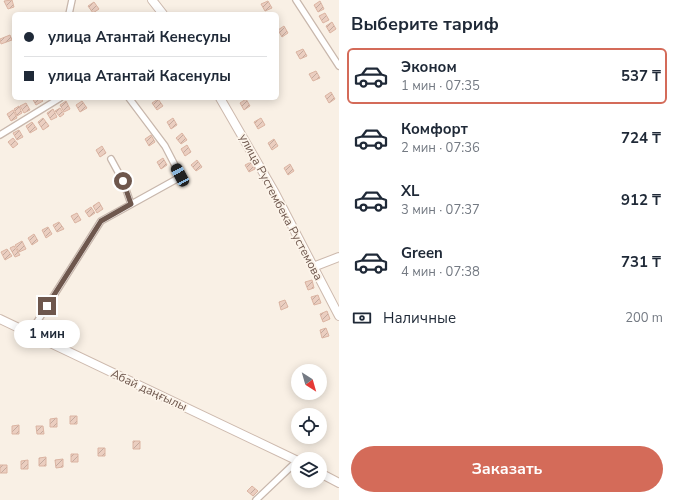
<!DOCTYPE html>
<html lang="ru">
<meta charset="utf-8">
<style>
:root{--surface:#fff;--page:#f2f2f3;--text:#1f2937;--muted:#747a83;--line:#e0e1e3;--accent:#d46b59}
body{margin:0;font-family:"Nunito Sans",sans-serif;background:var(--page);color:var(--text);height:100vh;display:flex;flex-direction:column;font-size:15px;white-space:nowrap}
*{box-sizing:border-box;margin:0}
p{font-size:13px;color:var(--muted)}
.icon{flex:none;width:22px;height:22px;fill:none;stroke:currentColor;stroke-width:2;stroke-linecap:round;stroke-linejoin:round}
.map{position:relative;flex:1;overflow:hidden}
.details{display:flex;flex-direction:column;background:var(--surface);width:336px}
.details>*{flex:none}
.top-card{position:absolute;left:12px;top:12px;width:267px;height:88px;border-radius:6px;box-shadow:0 2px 10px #0003;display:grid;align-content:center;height:88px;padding:0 12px;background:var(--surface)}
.needle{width:26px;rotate:143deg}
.controls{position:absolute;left:291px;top:364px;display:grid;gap:8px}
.controls a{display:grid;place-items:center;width:36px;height:36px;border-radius:50%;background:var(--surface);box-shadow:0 2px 10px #0003;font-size:20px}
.end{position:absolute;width:18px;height:18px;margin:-9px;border:5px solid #6e574d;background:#fff;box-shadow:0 0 0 2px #fff}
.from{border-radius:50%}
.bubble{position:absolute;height:28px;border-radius:14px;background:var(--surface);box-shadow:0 2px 10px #0003;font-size:13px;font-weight:700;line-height:28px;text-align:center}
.car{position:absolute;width:12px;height:24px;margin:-12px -6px;border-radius:5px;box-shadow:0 0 3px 1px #0007;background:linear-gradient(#222 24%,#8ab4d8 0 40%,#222 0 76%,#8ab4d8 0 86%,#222 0)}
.top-card b{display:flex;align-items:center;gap:14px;height:38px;font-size:15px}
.top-card b+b{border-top:1px solid var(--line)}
.top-card i{width:10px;height:10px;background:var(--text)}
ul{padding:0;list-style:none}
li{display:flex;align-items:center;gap:12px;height:56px;margin:0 8px 6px;padding:0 4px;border:2px solid transparent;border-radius:6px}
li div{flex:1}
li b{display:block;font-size:15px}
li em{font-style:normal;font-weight:700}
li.active{border-color:var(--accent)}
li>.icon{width:36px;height:36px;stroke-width:1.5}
h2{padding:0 12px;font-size:18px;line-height:48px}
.pay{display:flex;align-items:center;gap:10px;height:44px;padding:0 12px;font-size:15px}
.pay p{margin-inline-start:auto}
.button{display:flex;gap:8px;margin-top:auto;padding:8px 12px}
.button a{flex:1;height:46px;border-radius:24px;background:var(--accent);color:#fff;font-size:16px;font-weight:700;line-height:46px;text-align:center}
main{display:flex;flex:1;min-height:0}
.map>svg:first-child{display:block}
</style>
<main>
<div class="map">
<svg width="339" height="500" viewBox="0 0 339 500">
<defs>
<pattern id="building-hatch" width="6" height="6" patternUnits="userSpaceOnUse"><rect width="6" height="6" fill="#ebcec0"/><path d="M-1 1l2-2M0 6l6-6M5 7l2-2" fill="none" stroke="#c3aa9e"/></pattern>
</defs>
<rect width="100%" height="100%" fill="#f9f0e5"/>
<path fill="url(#building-hatch)" stroke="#dbb4a2" d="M 12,0 L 14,7 L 8,9 L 4,1 Z
M 268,1 L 272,8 L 265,11 L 261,4 Z
M 320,1 L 324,9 L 318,12 L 314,5 Z
M 94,2 L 99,9 L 93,13 L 88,6 Z
M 325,13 L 329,20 L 323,23 L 319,16 Z
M 332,22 L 336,29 L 330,33 L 326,26 Z
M 284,26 L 288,33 L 282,37 L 278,30 Z
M 10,35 L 12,40 L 1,44 L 0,39 Z
M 303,49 L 307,56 L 300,59 L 296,52 Z
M 316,71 L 320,78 L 313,81 L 309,74 Z
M 331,92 L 335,99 L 329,103 L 325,96 Z
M 32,98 L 40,98 L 43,101 L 36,105 Z
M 158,99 L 163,106 L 157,110 L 152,103 Z
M 246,99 L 250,106 L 244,110 L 240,103 Z
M 66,101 L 70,109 L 64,112 L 60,105 Z
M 82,101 L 87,108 L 80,112 L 76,105 Z
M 26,103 L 30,110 L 24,113 L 20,106 Z
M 19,106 L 22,113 L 17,116 L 14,109 Z
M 60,108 L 64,114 L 60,117 L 55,111 Z
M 53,109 L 57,117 L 51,120 L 47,113 Z
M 13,110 L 17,118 L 11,121 L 7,114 Z
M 43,118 L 49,126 L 43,130 L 38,122 Z
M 173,118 L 177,125 L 171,129 L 167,122 Z
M 261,118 L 265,125 L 258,129 L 254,122 Z
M 32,122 L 37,129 L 30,133 L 26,126 Z
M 19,130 L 23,137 L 17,140 L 13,133 Z
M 182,133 L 187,140 L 181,144 L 176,138 Z
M 151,135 L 155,142 L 149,146 L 145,139 Z
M 13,138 L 18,144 L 13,148 L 8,142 Z
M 274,139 L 278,146 L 272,150 L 268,143 Z
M 187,145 L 191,152 L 185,156 L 181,149 Z
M 102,146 L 106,153 L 100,157 L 96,150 Z
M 163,158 L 167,165 L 161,169 L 157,162 Z
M 197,160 L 202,167 L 196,171 L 191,165 Z
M 251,162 L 255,169 L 249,172 L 245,165 Z
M 290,164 L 294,171 L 288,175 L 284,168 Z
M 99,202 L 103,209 L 97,213 L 93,206 Z
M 91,207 L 95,213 L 89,217 L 85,211 Z
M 77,213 L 81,220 L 75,223 L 71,216 Z
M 59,222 L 64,229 L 57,232 L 53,225 Z
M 48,227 L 52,234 L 46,238 L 42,230 Z
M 34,234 L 38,241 L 32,245 L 28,238 Z
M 22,241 L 26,249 L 19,252 L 15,245 Z
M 14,246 L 20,255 L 15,257 L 10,248 Z
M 7,249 L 12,256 L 5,260 L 1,252 Z
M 312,280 L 314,288 L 308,290 L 305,282 Z
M 318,295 L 321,303 L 314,305 L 311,297 Z
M 285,300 L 288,307 L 281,310 L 279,302 Z
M 327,311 L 330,319 L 323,322 L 320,314 Z
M 326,328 L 329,336 L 322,338 L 320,330 Z
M 70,416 L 77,416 L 77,424 L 70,424 Z
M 57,418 L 57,427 L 50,427 L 50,419 Z
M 19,425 L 19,434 L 12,434 L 12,426 Z
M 36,426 L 43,426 L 44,434 L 37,434 Z
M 133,441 L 140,441 L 140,449 L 133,449 Z
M 98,448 L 105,448 L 105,456 L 98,456 Z
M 71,454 L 78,454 L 78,462 L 71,462 Z
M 46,457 L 46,466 L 39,466 L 39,458 Z
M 63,459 L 63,467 L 56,468 L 55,460 Z
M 28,460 L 28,469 L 21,469 L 21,461 Z
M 0,465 L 7,465 L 7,473 L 0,473 Z
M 252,486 L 258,491 L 253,496 L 247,491 Z"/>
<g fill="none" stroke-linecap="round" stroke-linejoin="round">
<g stroke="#c8b7ac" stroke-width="8">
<path id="street" d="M 296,0 L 339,66
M 69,14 L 72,0
M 0,135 L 60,98
M 111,159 L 123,181 L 131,204
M 30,333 L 101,221 L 175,180 L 180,175 L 165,146 L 129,98
M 256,500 L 297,461"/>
</g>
<g stroke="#cdb9ad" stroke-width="10">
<path id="secondary" d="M 152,0 L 163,14
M 220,98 L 275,193 L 339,316
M 313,267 L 339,257
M 0,319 L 298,461
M 320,473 L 339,483"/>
</g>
<use href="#street" stroke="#fff" stroke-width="5.5"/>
<use href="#secondary" stroke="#fff" stroke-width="8"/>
</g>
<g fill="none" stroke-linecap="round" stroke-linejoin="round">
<path stroke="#6e574d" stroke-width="5" d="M 47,306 L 101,221 L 131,204 L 123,181"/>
</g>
<g text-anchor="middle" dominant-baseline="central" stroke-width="3.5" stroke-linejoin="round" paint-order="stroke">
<g font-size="12" fill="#6e574d" stroke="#fcf4ea">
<text transform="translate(281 207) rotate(62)">улица Рустембека Рустемова</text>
<text transform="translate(149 390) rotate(25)">Абай даңғылы</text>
</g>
</g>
</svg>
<div class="controls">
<a><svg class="needle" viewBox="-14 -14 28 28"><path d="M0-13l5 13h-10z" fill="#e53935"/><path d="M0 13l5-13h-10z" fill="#747a83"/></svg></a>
<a><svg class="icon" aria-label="locate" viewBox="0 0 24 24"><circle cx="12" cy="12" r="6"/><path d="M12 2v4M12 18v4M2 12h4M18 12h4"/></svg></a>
<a><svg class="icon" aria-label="layers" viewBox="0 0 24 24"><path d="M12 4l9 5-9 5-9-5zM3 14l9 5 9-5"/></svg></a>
</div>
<i class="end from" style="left:123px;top:181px"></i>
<i class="end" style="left:47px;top:306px"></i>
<div class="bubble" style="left:14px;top:320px;width:66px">1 мин</div>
<i class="car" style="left:180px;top:175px;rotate:332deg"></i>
<div class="top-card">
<b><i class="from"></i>улица Атантай Кенесулы</b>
<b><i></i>улица Атантай Касенулы</b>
</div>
</div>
<section class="details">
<h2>Выберите тариф</h2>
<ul>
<li class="active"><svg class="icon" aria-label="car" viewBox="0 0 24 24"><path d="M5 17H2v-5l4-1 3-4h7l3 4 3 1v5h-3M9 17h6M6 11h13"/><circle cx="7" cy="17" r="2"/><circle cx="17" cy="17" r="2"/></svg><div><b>Эконом</b><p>1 мин · 07:35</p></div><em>537 ₸</em></li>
<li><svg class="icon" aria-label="car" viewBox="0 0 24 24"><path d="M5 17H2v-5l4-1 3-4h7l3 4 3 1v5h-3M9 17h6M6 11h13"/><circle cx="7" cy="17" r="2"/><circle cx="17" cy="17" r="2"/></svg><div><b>Комфорт</b><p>2 мин · 07:36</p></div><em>724 ₸</em></li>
<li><svg class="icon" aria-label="car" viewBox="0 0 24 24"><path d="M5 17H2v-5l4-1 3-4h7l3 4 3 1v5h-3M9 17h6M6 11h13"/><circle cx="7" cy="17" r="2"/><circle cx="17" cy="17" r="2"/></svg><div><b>XL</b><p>3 мин · 07:37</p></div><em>912 ₸</em></li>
<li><svg class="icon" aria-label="car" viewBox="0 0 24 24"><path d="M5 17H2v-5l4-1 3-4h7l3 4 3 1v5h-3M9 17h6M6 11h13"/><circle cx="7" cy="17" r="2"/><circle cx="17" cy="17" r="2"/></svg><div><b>Green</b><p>4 мин · 07:38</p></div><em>731 ₸</em></li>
</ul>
<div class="pay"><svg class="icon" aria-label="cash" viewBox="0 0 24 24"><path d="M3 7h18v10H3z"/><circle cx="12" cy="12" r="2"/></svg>Наличные<p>200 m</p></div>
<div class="button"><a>Заказать</a></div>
</section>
</main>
